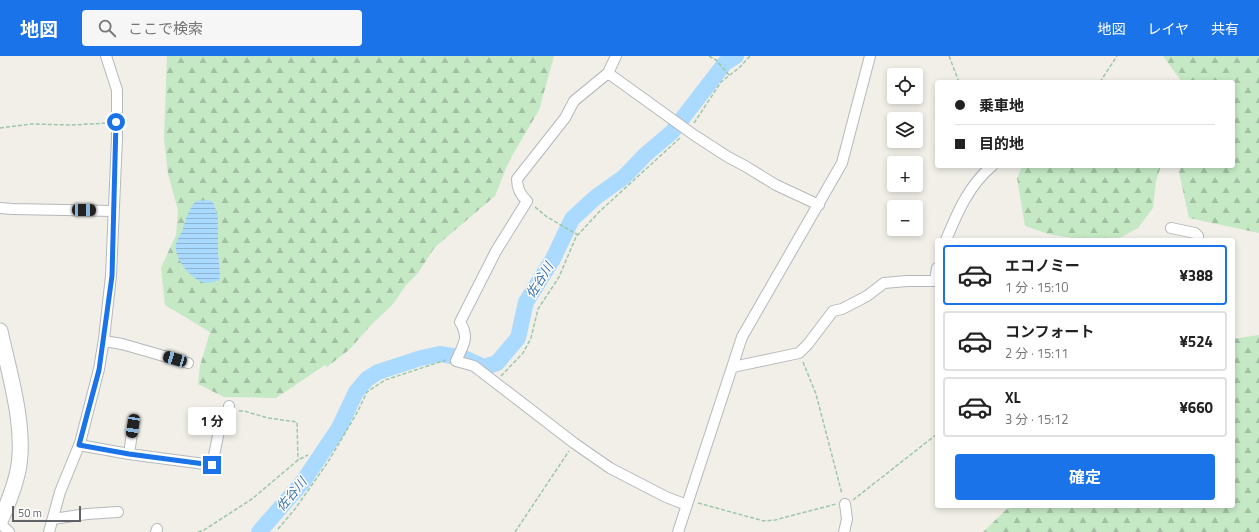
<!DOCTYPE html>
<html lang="ja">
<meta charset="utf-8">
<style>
:root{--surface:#fff;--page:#f6f6f6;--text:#222;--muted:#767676;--line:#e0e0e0;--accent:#1a73e8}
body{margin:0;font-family:"Titillium Web","Noto Sans JP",sans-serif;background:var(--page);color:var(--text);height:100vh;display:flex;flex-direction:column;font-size:15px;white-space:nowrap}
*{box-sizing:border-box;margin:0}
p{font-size:13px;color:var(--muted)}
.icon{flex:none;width:22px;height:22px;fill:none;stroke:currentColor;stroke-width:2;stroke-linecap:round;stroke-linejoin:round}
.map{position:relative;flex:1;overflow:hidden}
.side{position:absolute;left:935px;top:182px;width:300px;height:270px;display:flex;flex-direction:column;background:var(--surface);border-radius:4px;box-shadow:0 2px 6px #0003}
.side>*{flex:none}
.guide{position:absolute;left:935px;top:24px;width:300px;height:88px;border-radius:4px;box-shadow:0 2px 6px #0003;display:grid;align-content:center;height:88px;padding:0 20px;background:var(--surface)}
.fabs{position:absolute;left:887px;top:12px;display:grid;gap:8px}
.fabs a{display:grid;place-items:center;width:36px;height:36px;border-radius:4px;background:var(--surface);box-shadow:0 2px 6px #0003;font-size:20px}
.scale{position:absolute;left:12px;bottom:10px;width:69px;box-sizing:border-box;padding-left:4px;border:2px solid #5f6368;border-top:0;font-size:11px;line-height:14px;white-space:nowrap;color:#5f6368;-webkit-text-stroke:3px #fff;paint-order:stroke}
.end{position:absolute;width:18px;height:18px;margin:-9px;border:5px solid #1a73e8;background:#fff;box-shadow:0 0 0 2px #fff}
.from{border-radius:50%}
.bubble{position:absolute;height:28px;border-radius:4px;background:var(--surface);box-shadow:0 2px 6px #0003;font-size:13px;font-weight:700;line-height:28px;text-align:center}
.car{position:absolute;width:12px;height:24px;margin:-12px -6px;border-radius:5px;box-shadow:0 0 3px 1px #0007;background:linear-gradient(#222 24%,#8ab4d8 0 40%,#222 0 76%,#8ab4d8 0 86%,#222 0)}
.guide b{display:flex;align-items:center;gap:14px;height:38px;font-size:15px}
.guide b+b{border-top:1px solid var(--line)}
.guide i{width:10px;height:10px;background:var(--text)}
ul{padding:7px 0 0;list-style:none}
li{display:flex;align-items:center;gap:12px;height:60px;margin:0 8px 6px;padding:0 12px;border:2px solid var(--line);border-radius:4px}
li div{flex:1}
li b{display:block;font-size:15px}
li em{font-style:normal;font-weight:700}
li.on{border-color:var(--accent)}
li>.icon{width:36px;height:36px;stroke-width:1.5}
.button{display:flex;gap:8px;margin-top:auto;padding:8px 20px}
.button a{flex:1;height:46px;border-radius:4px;background:var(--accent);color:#fff;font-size:16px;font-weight:700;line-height:46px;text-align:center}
header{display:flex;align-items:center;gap:24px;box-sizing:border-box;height:56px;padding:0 20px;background:var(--accent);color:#fff}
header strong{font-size:19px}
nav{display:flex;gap:22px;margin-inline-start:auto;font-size:14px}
.search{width:280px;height:36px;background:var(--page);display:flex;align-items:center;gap:10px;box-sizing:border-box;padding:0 14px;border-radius:4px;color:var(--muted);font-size:15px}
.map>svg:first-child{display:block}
</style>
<header>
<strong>地図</strong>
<div class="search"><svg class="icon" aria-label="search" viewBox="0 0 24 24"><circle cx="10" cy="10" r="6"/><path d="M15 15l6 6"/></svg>ここで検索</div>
<nav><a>地図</a><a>レイヤ</a><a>共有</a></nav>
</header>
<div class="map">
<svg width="1259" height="476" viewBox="0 0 1259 476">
<defs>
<pattern id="forest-firs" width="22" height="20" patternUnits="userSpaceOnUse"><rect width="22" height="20" fill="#c5e8c5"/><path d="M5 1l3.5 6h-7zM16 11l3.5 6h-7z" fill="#a3c0a4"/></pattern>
<pattern id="water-rules" width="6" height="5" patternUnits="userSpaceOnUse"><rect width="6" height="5" fill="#aadaff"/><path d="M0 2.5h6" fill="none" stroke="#8eb4d2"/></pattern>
</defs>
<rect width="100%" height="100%" fill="#f1efe8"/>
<path fill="url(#forest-firs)" d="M 167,0 L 554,0 L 539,54 L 509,105 L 495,140 L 435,191 L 418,217 L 406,229 L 393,248 L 370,270 L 350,293 L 327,311 L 325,309 L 276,342 L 224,341 L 198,328 L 200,310 L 210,276 L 165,249 L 161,212 L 176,179 L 178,154 L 168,118 L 164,82 Z
M 1163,0 L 1259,0 L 1259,177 L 1189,162 L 1179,116 L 1181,110 L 1233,110 L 1233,26 L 1182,26 Z
M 1022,110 L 1161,110 L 1156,125 L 1153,152 L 1138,172 L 1116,184 L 1084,184 L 1048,178 L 1025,170 L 1017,122 Z
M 1259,279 L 1259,476 L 983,476 L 1010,450 L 1233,450 L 1233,283 Z"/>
<path fill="url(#water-rules)" d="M 208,144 L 213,146 L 218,161 L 218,197 L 220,218 L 219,224 C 216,225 211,227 207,227 C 194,227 176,205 176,193 C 175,185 180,180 183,173 C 186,162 188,154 196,145 Z"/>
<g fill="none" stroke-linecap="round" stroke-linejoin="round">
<path stroke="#aadaff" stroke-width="16" d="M 259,476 L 302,427 L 339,372 L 356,336 L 367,323 L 378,316 L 421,302 L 440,298 L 464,302 L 484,311 L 497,307 L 518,282 L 526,246 L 553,203 L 572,163 L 596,141 L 624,121 L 645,99 L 672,76 L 725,7 L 736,0"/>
<g stroke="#b5b8bc" stroke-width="12">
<path id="minor" d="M 616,0 L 608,17 L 574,45 L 565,62 L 517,123 C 517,132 520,139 527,145 L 496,195 L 460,266 C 470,282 463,289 456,305 L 474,310 L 574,387 L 610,412 L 666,441 L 687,449
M 608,17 L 694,79 L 728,101 L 745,110 L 776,129 L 819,149
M 0,152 L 13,153 L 114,155
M 1171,172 L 1195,177 L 1198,180 L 1198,184
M 946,184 C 957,157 969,129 992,110
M 935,225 L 937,212
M 104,285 L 122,288 L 188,307
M 733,311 L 799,297 L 808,288 L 833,255 L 842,253 L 867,240 L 884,227 L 907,225 L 937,225
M 79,389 L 129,398 L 212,409 L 219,375 L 229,363 L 229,350
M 129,398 L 133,370
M 53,463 L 87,458 L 118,456
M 0,467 L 9,476
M 49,476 L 60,436 L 80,387 L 99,313 L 104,283 L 111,220 L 117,82 L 117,34 L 106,0
M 156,476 L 157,473
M 678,476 L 742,281 L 842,107 L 870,0
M 844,476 L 847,463 L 845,448"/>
</g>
<g stroke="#b6babf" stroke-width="17">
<path id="secondary" d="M 0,275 C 9,317 28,376 17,419 C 13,435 7,450 0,465"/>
</g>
<path stroke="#9cc7a9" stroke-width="1.5" stroke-dasharray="4 2" stroke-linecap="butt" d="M 709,0 L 716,4 L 729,19
M 949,0 L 959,26
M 1100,26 L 1117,0
M 694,67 L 721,26 L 740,11 L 750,0
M 0,72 L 31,68 L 71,69 L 108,67
M 535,151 L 547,161 L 578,179
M 803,306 L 816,338 L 842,438
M 501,320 L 523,297 L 531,282 L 538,253 L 559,221 L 576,181 L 599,156 L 681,81
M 239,355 L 244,355 L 268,362 L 297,366 L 298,404
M 853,444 L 937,378
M 698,447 L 764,465 L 775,464 L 836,448
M 278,473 L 295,453 L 328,406 L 358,355 L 367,336 L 385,324 L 446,304
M 198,476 L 204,474 L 252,443 L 298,404 L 308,399
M 515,476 L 569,395"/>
<use href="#minor" stroke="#fff" stroke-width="10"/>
<use href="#secondary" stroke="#fff" stroke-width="15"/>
</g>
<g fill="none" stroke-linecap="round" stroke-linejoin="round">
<path stroke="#1a73e8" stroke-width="5" d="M 116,66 L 112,220 L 99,314 L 79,389 L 129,398 L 212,409"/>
</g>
<g text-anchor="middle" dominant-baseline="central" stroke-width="3" stroke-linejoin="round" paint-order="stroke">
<g font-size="13" font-style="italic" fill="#4174aa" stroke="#fff">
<text transform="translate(539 224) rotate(-58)">佐谷川</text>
<text transform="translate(291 438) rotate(-50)">佐谷川</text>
</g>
</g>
</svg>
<div class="fabs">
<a><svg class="icon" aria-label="locate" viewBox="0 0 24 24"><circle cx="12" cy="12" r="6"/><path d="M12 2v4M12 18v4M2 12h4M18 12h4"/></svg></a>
<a><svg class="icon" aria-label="layers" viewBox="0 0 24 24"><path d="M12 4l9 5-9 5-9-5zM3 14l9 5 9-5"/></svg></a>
<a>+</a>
<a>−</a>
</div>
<div class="scale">50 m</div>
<i class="end from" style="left:116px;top:66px"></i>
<i class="end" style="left:212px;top:409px"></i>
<div class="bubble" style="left:188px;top:351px;width:48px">1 分</div>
<i class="car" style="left:84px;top:154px;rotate:91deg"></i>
<i class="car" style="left:175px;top:303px;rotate:286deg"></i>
<i class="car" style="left:133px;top:370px;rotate:189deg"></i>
<div class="guide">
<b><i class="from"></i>乗車地</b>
<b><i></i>目的地</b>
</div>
<section class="side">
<ul>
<li class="on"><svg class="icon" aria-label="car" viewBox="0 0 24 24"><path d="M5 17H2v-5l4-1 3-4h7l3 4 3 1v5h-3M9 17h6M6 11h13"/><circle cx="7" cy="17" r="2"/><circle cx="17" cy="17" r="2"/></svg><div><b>エコノミー</b><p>1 分 · 15:10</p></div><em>¥388</em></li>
<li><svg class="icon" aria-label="car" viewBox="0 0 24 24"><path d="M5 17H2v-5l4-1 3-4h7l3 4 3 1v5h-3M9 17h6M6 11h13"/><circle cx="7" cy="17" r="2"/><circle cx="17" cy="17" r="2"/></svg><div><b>コンフォート</b><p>2 分 · 15:11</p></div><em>¥524</em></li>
<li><svg class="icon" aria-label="car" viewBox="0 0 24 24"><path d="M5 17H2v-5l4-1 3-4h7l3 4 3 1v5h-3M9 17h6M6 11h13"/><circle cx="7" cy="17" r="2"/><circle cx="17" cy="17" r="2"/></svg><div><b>XL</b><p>3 分 · 15:12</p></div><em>¥660</em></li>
</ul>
<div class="button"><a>確定</a></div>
</section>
</div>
